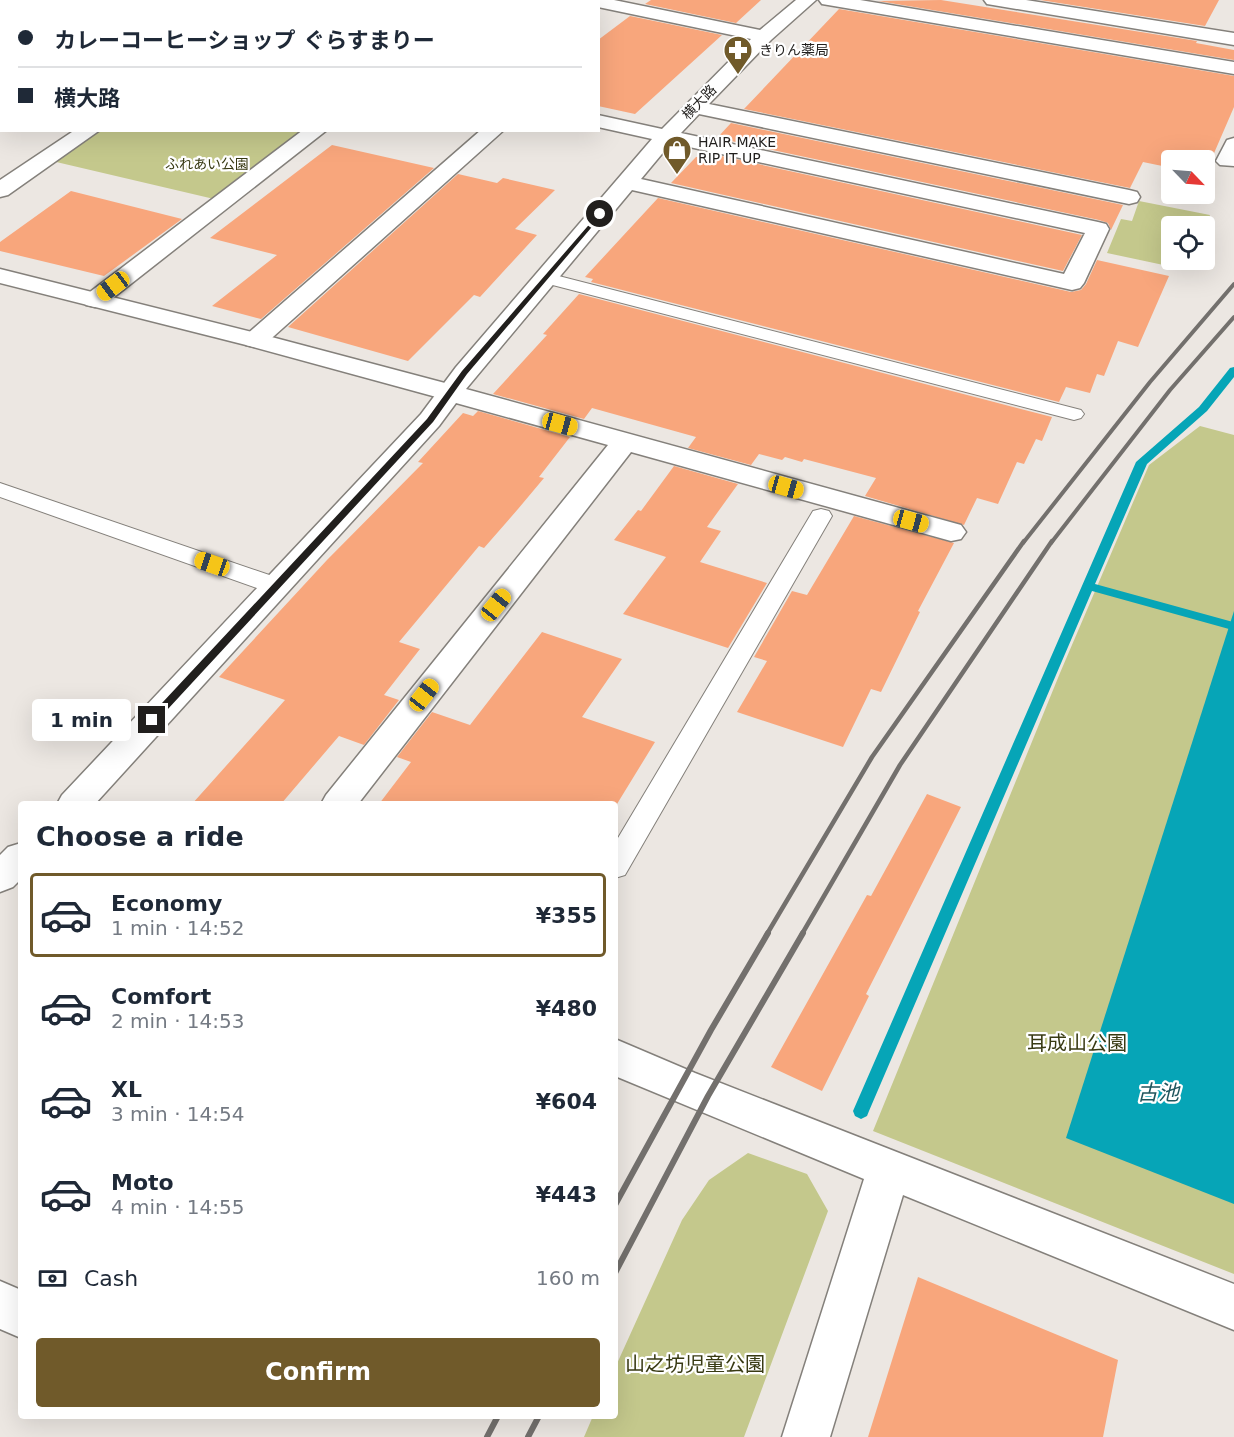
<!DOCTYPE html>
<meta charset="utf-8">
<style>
:root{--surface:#fff;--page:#f2f2f3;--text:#1f2937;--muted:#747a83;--line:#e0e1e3;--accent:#705a2a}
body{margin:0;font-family:"DejaVu Sans","Noto Sans JP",sans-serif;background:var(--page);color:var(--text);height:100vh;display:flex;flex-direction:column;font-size:22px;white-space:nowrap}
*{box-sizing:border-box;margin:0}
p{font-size:20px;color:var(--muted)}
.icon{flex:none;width:33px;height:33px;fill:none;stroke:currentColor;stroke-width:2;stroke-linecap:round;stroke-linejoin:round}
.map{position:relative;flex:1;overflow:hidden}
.details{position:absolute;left:18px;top:801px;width:600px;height:618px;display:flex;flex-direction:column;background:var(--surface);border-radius:6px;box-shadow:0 6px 24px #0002}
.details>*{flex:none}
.banner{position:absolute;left:0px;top:0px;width:600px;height:132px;box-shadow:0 6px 24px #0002;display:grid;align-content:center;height:132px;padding:0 18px;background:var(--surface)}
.needle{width:39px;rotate:115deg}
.tools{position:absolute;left:1161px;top:150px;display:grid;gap:12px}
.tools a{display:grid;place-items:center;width:54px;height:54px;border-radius:6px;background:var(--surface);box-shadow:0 6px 24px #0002;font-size:30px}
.end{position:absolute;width:27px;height:27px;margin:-14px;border:8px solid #211f1d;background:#fff;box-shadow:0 0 0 3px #fff}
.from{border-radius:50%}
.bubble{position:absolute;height:42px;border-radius:6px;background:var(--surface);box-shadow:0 6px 24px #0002;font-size:20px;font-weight:600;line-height:42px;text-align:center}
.car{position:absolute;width:18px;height:36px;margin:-18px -9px;border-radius:8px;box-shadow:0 0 4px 2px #0007;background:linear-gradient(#f5c518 24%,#345 0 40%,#f5c518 0 76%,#345 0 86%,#f5c518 0)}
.banner b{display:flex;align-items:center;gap:21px;height:57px;font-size:22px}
.banner b+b{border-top:2px solid var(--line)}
.banner i{width:15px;height:15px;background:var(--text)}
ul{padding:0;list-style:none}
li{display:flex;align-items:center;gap:18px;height:84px;margin:0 12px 9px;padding:0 6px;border:3px solid transparent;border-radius:6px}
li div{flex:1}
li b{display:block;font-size:22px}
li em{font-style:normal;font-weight:600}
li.current{border-color:var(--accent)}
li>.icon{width:54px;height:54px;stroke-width:1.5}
h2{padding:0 18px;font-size:27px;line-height:72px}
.pay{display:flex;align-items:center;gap:15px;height:66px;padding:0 18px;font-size:22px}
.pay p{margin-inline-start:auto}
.primary-button{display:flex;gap:12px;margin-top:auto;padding:12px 18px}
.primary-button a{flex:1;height:69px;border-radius:6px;background:var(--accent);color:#fff;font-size:24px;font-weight:600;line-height:69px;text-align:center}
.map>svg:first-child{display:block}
</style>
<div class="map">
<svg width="1234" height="1437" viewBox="0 0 1234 1437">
<rect width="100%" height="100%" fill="#ece7e2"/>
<path fill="#c4c88c" d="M 98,131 L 305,131 L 214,199 L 52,161 Z
M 1139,201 L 1210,215 L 1205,229 L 1204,226 L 1172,226 L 1172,260 L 1191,260 L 1187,270 L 1107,253 L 1121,219 L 1132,221 Z
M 1200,426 L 1234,435 L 1234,1274 L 873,1131 L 1060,673 L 1149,465 Z
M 748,1153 L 807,1174 L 828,1211 L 744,1437 L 584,1437 L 593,1416 L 615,1416 L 615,1368 L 682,1220 L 709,1180 Z"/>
<path fill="#06a5b7" d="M 1234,611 L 1234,1204 L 1066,1138 Z"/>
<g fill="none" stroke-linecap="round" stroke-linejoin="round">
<path fill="#06a5b7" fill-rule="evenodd" d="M 1234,367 L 1234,377 L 1207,411 L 1147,464 L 1095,584 L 1233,622 L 1234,627 L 1229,629 L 1092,591 L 869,1111 L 867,1116 L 861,1119 L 855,1116 L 853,1111 L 1136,462 L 1199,407 L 1230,368 Z"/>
</g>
<path fill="#f8a67c" d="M 651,0 L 761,0 L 736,23 L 645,4 Z
M 941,0 L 1197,41 L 1196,43 L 1234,50 L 1234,60 L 878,1 Z
M 1040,0 L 1219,0 L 1205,26 Z
M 839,9 L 1234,76 L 1234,107 L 1205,174 L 1204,160 L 1172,160 L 1172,168 L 1143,162 L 1130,188 L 744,109 Z
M 630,16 L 722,35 L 635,114 L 598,106 L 598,40 Z
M 731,123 L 1123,205 L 1111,230 L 1108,223 L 1099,220 L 717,138 Z
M 332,145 L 434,168 L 261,319 L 212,306 L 277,255 L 210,238 Z
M 703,152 L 1082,235 L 1063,271 L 671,183 L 696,157 L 699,157 Z
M 458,174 L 497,183 L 503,178 L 555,190 L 515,229 L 537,235 L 480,297 L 474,295 L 408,361 L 288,327 Z
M 71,191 L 182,219 L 104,276 L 0,251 L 0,242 Z
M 658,198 L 1071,292 L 1081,290 L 1086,284 L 1097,260 L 1169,276 L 1138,347 L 1118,341 L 1104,376 L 1097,374 L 1090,393 L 1066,387 L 1059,402 L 591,282 L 593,279 L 585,277 Z
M 579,294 L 1052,417 L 1042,441 L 1036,439 L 1024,464 L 1017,462 L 998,504 L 977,498 L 964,525 L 865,496 L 876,478 L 804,459 L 802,462 L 785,457 L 782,460 L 759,454 L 751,465 L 688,448 L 696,437 L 592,408 L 584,419 L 493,394 L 547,335 L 543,334 Z
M 478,411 L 570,437 L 539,477 L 544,478 L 518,509 L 484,548 L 479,546 L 399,642 L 420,649 L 384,695 L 399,700 L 364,745 L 339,736 L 281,804 L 192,804 L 285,700 L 219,677 L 327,560 L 423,463 L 418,462 L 463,413 L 473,416 Z
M 674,466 L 738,484 L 707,527 L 721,531 L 700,562 L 767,583 L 728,648 L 623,614 L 666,557 L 614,540 L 638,510 L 641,511 Z
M 854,516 L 954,543 L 918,611 L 920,612 L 881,692 L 871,689 L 843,747 L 737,712 L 767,661 L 754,657 L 792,591 L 807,595 Z
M 542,632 L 622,659 L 582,717 L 655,742 L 617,804 L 379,804 L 411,762 L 397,757 L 432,712 L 470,725 Z
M 927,794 L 961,807 L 866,994 L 869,996 L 822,1091 L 771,1067 L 867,895 L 871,896 Z
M 918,1277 L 1118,1360 L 1103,1437 L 868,1437 Z"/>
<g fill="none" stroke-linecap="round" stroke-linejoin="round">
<g stroke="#84807b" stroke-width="2">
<path id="service" d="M 547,273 L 1081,410 L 1084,414 L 1081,418 L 1074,420 L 541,282 L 538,278 L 541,274 Z
M 0,483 L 284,580 L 288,586 L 284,592 L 276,594 L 268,592 L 0,497 Z
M 821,509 L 829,511 L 832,516 L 625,875 L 615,878 L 615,843 L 810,516 L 813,511 Z"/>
</g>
<g stroke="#84807b" stroke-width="3">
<path id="minor" d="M 112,0 L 136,0 L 138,2 L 113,2 Z
M 264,0 L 283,0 L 262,2 Z
M 591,0 L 614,0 L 760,30 L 796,0 L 816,0 L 771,40 L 709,104 L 1129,190 L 1137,192 L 1140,197 L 1137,202 L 1129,204 L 699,114 L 681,133 L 1098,222 L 1106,224 L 1109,229 L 1084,283 L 1080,288 L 1072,290 L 632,190 L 466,389 L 961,525 L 966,532 L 961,539 L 951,541 L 631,452 L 358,804 L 321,804 L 326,795 L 608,445 L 456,403 L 439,426 L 95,804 L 57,804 L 62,795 L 421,414 L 456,367 L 652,139 L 598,127 L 598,115 L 662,129 L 751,39 L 598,7 L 598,2 L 589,2 ZM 671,143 L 1085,233 L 1064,274 L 641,179 Z
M 819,0 L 860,0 L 1234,62 L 1234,74 L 828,5 L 822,4 Z
M 984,0 L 1026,0 L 1234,33 L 1234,45 L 993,5 L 987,4 Z
M 75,130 L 100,130 L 8,195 L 0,197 L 0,180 Z
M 303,130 L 327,130 L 104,305 L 95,307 L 86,305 L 83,300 L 86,295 Z
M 481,130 L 504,130 L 264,345 L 255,347 L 246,345 L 243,340 L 246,335 Z
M 1234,138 L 1234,166 L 1220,165 L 1216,161 L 1227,140 Z
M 21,843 L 21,879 L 13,887 L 0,892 L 0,855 L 8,847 Z
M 615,1039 L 695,1073 L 1234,1284 L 1234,1330 L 903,1195 L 830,1437 L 782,1437 L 864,1179 L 615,1076 Z
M 0,1281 L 21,1290 L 21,1338 L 0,1329 Z"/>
</g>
<g stroke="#84807b" stroke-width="3">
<path id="tertiary" d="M 0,269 L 264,335 L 460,387 L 464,393 L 460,399 L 451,401 L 246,345 L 0,283 Z"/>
</g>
<use href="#service" fill="#fff" fill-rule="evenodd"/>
<use href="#minor" fill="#fff" fill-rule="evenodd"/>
<use href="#tertiary" fill="#fff" fill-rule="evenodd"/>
<path stroke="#73706d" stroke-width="4" d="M 1023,543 L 1150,382 L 1234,284
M 1051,543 L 1170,390 L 1234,317"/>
<path stroke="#73706d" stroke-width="4.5" d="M 767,934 L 872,757 L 1024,541
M 802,934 L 900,765 L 1052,541"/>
<path stroke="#73706d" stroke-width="6" d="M 615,1205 L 711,1030 L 768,933
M 615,1273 L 708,1096 L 803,933
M 487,1437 L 498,1416
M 528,1437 L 539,1416"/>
</g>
<path fill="#211f1d" d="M 600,212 L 602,215 L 467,374 L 433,422 L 155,723 L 148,723 L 148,718 L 427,419 L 462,371 Z"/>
<defs>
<g id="pharmacy-pin" transform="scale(1.5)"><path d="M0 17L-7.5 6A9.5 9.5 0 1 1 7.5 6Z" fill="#705a2a" stroke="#fff"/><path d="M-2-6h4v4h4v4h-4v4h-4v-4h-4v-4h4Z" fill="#fff"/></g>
<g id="shop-pin" transform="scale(1.5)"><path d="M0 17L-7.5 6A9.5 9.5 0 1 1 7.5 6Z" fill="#705a2a" stroke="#fff"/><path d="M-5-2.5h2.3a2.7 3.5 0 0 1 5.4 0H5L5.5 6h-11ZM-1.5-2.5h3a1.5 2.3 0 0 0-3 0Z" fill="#fff"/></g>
</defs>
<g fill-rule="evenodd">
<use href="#pharmacy-pin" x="738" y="50"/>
<use href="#shop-pin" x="677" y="150"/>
</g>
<g text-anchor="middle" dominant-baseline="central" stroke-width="4.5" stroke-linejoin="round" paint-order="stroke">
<g font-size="14" fill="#211f1d" stroke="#fff" text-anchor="start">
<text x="759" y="50">きりん薬局</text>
<text x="698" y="142">HAIR MAKE<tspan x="698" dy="16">RIP IT UP</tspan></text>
</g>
<g font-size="14" fill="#211f1d" stroke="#fff">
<text transform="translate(699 102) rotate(-46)">横大路</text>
</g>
<g font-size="14" fill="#383a13" stroke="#fff">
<text x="207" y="164">ふれあい公園</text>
</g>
<g font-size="20" fill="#383a13" stroke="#fff">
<text x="1077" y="1043">耳成山公園</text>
<text x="695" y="1364">山之坊児童公園</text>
</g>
<g font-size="21" font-style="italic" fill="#20565e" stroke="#fff">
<text x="1158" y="1093">古池</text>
</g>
</g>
</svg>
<div class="tools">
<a><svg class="needle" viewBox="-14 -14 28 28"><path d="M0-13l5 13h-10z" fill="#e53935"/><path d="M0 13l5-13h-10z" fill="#747a83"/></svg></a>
<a><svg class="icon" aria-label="locate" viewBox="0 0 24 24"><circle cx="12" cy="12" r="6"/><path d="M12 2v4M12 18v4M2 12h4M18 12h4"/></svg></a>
</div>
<i class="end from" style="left:600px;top:214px"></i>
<i class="end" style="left:152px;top:720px"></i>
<div class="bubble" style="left:32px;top:699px;width:99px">1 min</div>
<i class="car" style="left:113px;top:286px;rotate:233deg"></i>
<i class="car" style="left:560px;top:424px;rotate:105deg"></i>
<i class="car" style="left:786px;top:487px;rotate:106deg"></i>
<i class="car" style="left:911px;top:521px;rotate:105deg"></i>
<i class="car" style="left:212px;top:564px;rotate:289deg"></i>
<i class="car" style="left:496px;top:605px;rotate:39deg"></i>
<i class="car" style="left:424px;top:695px;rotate:38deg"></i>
<div class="banner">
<b><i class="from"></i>カレーコーヒーショップ ぐらすまりー</b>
<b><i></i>横大路</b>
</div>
<section class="details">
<h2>Choose a ride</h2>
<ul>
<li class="current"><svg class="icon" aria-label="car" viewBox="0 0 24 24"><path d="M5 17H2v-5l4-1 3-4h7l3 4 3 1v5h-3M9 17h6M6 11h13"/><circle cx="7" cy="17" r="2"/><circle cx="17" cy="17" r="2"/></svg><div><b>Economy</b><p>1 min · 14:52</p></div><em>¥355</em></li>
<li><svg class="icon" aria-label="car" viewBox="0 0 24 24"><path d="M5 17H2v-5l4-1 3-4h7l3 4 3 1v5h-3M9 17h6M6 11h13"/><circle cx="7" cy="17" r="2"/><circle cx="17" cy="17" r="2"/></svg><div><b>Comfort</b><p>2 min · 14:53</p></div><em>¥480</em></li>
<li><svg class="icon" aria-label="car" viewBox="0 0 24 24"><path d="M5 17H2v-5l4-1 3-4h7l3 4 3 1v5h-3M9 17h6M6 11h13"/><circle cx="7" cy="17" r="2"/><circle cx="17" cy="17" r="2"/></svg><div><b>XL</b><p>3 min · 14:54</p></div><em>¥604</em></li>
<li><svg class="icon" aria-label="car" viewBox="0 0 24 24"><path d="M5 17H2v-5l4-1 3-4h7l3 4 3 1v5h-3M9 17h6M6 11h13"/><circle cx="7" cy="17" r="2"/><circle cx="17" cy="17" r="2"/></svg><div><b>Moto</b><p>4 min · 14:55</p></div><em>¥443</em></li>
</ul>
<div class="pay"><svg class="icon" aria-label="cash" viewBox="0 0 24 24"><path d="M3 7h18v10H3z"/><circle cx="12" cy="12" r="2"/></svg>Cash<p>160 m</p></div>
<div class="primary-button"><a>Confirm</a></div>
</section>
</div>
